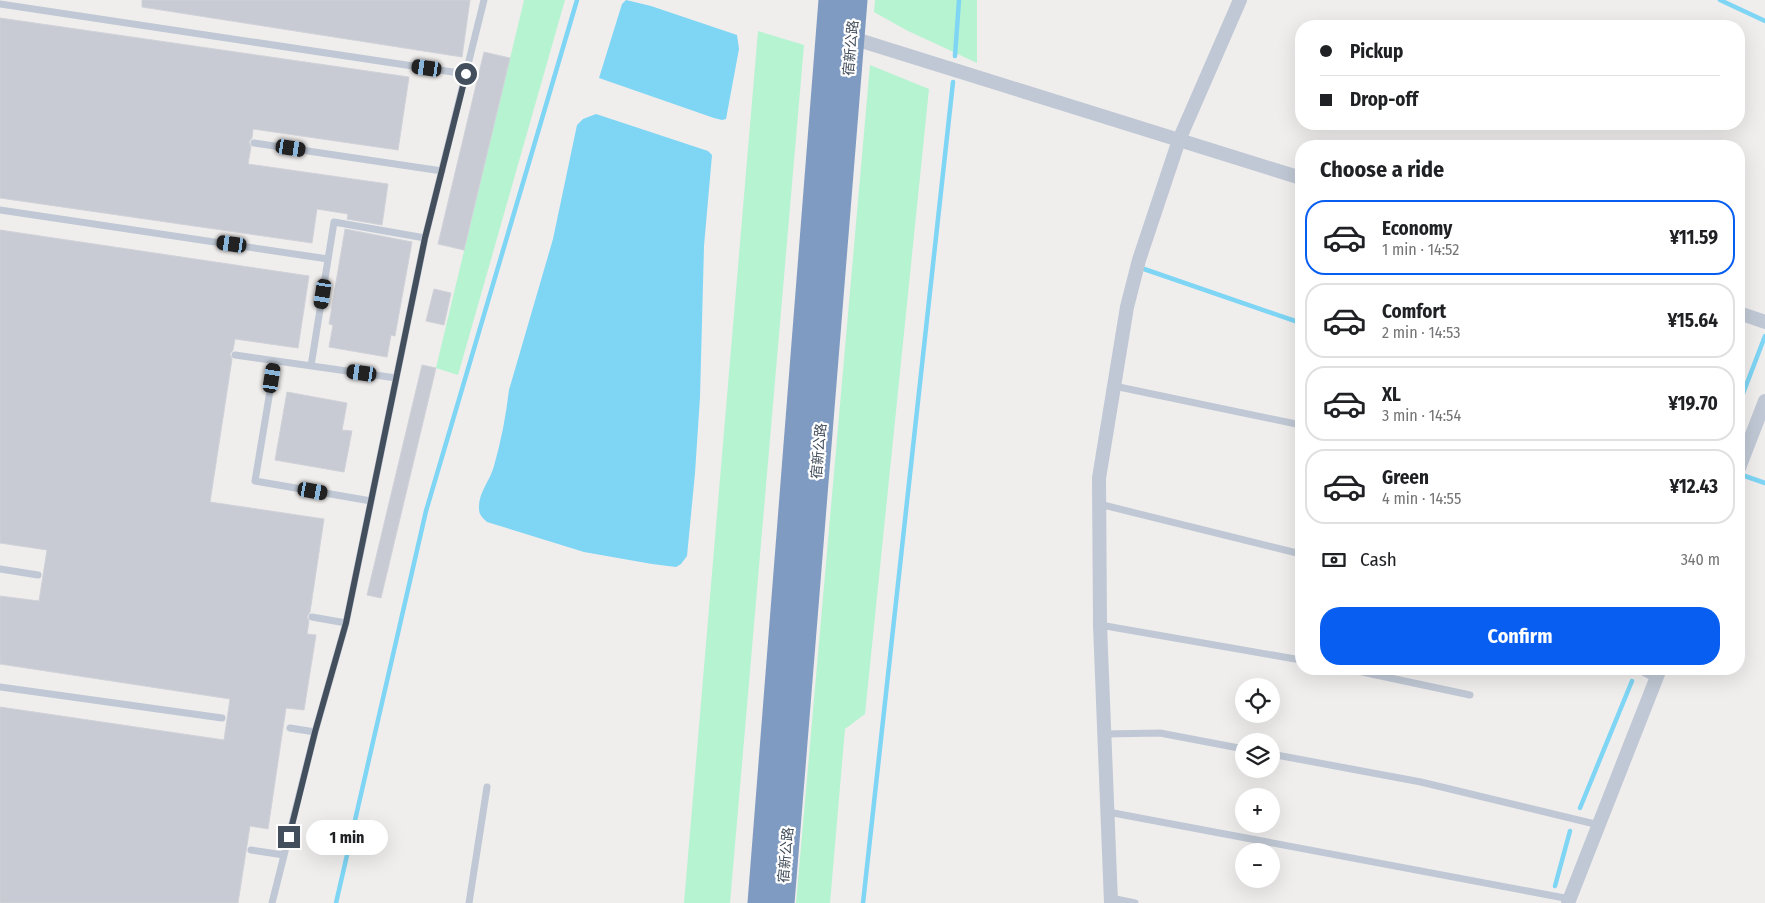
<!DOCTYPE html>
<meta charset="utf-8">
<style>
:root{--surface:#fff;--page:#f2f2f2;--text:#202124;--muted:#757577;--line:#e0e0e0;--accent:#075ef0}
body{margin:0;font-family:"Fira Sans Condensed","Noto Sans SC",sans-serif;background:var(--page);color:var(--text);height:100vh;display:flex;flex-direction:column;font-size:19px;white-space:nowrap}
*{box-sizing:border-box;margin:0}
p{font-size:16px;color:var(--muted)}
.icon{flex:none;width:28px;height:28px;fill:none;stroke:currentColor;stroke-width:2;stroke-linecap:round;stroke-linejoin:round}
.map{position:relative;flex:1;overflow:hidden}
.details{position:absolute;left:1295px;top:140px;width:450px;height:535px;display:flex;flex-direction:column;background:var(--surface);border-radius:20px;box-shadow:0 5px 20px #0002}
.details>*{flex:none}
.top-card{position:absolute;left:1295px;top:20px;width:450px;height:110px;border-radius:20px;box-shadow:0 5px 20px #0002;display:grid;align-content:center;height:110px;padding:0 25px;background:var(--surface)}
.controls{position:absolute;left:1235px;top:678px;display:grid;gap:10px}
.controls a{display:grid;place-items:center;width:45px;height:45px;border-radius:50%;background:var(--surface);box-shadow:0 5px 20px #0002;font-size:25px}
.end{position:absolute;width:22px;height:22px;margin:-11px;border:6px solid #434f5c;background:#fff;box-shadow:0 0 0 2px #fff}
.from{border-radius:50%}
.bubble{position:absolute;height:35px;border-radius:18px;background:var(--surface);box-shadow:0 5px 20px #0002;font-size:16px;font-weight:700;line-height:35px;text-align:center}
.car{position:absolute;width:15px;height:30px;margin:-15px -8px;border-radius:6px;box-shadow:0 0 4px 1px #0007;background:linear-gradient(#222 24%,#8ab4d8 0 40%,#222 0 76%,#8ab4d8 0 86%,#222 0)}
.top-card b{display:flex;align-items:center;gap:18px;height:48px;font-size:19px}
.top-card b+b{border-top:1px solid var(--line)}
.top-card i{width:12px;height:12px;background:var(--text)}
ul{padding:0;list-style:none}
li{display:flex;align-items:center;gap:15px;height:75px;margin:0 10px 8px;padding:0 15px;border:2px solid var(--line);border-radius:20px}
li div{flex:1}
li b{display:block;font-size:19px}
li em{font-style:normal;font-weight:700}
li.selected{border-color:var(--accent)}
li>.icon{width:45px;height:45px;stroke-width:1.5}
h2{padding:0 25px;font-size:22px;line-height:60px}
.pay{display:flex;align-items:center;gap:12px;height:55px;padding:0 25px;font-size:19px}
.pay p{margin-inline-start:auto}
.action{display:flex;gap:10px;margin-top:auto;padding:10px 25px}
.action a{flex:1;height:58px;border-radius:20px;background:var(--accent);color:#fff;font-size:20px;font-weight:700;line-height:58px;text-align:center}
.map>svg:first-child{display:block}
</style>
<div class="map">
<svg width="1765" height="903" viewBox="0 0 1765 903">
<rect width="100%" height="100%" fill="#f0eded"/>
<path fill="#b6f3d1" d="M 524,0 L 565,0 L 458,375 L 436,368 Z
M 875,0 L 977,0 L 977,63 L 906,30 L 874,12 Z
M 758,31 L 804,45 L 730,903 L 684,903 Z
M 870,65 L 929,89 L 865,714 L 845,729 L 830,903 L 796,903 Z"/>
<path fill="#7ed5f4" d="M 626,0 L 651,6 L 737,35 L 739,49 L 726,119 L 722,120 L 714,118 L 599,78 L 622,4 Z
M 596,114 L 708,151 L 712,155 L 704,246 L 700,397 L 695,473 L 687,556 L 681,564 L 676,567 L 652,564 L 584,552 L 487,522 C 483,518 479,515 479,509 C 478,493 490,481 494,466 C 501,441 506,416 509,390 L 553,239 L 577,125 L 583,119 Z"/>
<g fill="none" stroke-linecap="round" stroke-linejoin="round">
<path stroke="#7ed5f4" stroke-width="4.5" d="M 1720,0 L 1765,21
M 955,56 L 959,0
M 1144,269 L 1301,323
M 1739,404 L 1765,336
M 1739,474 L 1765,483
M 1580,808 L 1632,681
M 1555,886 L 1570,831
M 336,903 L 426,511 L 577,0
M 863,903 L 953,82"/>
</g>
<path fill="#c8cbd3" stroke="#d0d2d9" d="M 142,0 L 470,0 L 462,57 L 142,7 Z
M 0,18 L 409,77 L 398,150 L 253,129 L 252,138 L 249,142 L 251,147 L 248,164 L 388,184 L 382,225 L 347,219 L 348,214 L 317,209 L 312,243 L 0,198 Z
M 484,52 L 510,58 L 464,250 L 438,244 Z
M 345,229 L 412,242 L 395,336 L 391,335 L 387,357 L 329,347 L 333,325 L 329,324 Z
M 0,230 L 309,276 L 298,348 L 235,339 L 233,350 L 230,354 L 232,359 L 210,502 L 324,519 L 310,612 L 307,617 L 309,621 L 307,634 L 316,635 L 304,710 L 286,708 L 268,829 L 250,826 L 238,903 L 0,903 L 0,707 L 224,740 L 230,699 L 0,664 L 0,596 L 39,601 L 47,550 L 0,543 Z
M 434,289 L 451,293 L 444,325 L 426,321 Z
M 422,365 L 436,368 L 381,598 L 367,595 Z
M 287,392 L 347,403 L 342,430 L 352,431 L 344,472 L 275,460 Z"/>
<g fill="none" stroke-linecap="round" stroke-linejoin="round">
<path stroke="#bfc8d4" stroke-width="7" d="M 0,4 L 466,74
M 254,143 L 442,171
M 0,210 L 328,259
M 235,355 L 396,378
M 275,361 L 255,481 L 371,501
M 311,366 L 334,222 L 425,238
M 1114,386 L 1301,425
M 1099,504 L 1301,554
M 0,569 L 38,575
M 312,617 L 346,623
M 1100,625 L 1301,660
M 1348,669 L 1470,695
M 1637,669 L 1656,679
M 0,687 L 222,718
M 290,728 L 315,732
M 1105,734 L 1160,733 L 1244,749
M 1271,754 L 1421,782 L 1599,825
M 1108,812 L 1570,899
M 251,850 L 284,855
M 1111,898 L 1135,903
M 272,903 L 315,732 L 346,623 L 425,238 L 484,0
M 469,903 L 487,787"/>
<path stroke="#bfc8d4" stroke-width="14" d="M 852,38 L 1301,178
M 1739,313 L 1765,322
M 1739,468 L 1765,401
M 1111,903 L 1100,625 L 1099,478 L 1127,307 L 1139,260 L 1179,140 L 1240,0
M 1568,903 L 1660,669"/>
<path stroke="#7f9bc1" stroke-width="25" d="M 760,903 L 831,0
M 782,903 L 855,0"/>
</g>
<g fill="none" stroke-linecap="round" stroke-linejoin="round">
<path stroke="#434f5c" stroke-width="6" d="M 289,837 L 315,732 L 346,623 L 425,238 L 466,74"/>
</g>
<g text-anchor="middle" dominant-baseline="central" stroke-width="4.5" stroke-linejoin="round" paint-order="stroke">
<g font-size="14" fill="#434f5c" stroke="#fff">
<text transform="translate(851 48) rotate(-85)">宿新公路</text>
<text transform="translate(819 451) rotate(-85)">宿新公路</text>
<text transform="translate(786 855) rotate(-85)">宿新公路</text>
</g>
</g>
</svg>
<div class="controls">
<a><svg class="icon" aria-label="locate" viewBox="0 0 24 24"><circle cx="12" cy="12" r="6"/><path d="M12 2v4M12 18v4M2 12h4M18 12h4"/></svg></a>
<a><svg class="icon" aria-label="layers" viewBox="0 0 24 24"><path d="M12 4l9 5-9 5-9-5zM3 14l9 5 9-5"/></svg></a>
<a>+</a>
<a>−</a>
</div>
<i class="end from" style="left:466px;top:74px"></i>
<i class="end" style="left:289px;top:837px"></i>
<div class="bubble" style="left:306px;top:820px;width:82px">1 min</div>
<i class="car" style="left:427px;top:68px;rotate:278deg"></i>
<i class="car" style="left:291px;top:148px;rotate:99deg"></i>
<i class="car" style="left:232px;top:244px;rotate:278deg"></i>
<i class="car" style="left:323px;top:294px;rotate:189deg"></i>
<i class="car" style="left:362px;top:373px;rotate:278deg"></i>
<i class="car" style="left:272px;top:378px;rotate:9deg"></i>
<i class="car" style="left:313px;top:491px;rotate:100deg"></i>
<div class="top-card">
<b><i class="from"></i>Pickup</b>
<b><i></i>Drop-off</b>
</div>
<section class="details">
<h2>Choose a ride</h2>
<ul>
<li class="selected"><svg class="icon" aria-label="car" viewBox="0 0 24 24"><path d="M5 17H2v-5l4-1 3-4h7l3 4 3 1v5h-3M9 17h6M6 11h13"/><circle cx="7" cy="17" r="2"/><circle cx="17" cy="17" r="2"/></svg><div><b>Economy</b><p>1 min · 14:52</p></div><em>¥11.59</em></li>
<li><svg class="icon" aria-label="car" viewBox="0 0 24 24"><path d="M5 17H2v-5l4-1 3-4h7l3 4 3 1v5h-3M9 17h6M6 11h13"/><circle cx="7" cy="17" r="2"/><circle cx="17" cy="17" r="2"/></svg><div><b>Comfort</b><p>2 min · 14:53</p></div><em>¥15.64</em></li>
<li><svg class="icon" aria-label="car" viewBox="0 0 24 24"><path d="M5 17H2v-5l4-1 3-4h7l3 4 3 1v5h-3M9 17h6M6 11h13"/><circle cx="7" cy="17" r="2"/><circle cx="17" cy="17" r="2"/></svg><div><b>XL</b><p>3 min · 14:54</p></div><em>¥19.70</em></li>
<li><svg class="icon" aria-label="car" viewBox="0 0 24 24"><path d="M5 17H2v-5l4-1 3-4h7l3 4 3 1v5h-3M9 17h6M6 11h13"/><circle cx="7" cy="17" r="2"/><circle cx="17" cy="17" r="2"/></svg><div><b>Green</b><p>4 min · 14:55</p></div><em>¥12.43</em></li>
</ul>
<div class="pay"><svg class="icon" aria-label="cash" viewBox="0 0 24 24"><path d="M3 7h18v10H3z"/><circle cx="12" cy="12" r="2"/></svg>Cash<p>340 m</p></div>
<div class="action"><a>Confirm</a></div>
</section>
</div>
